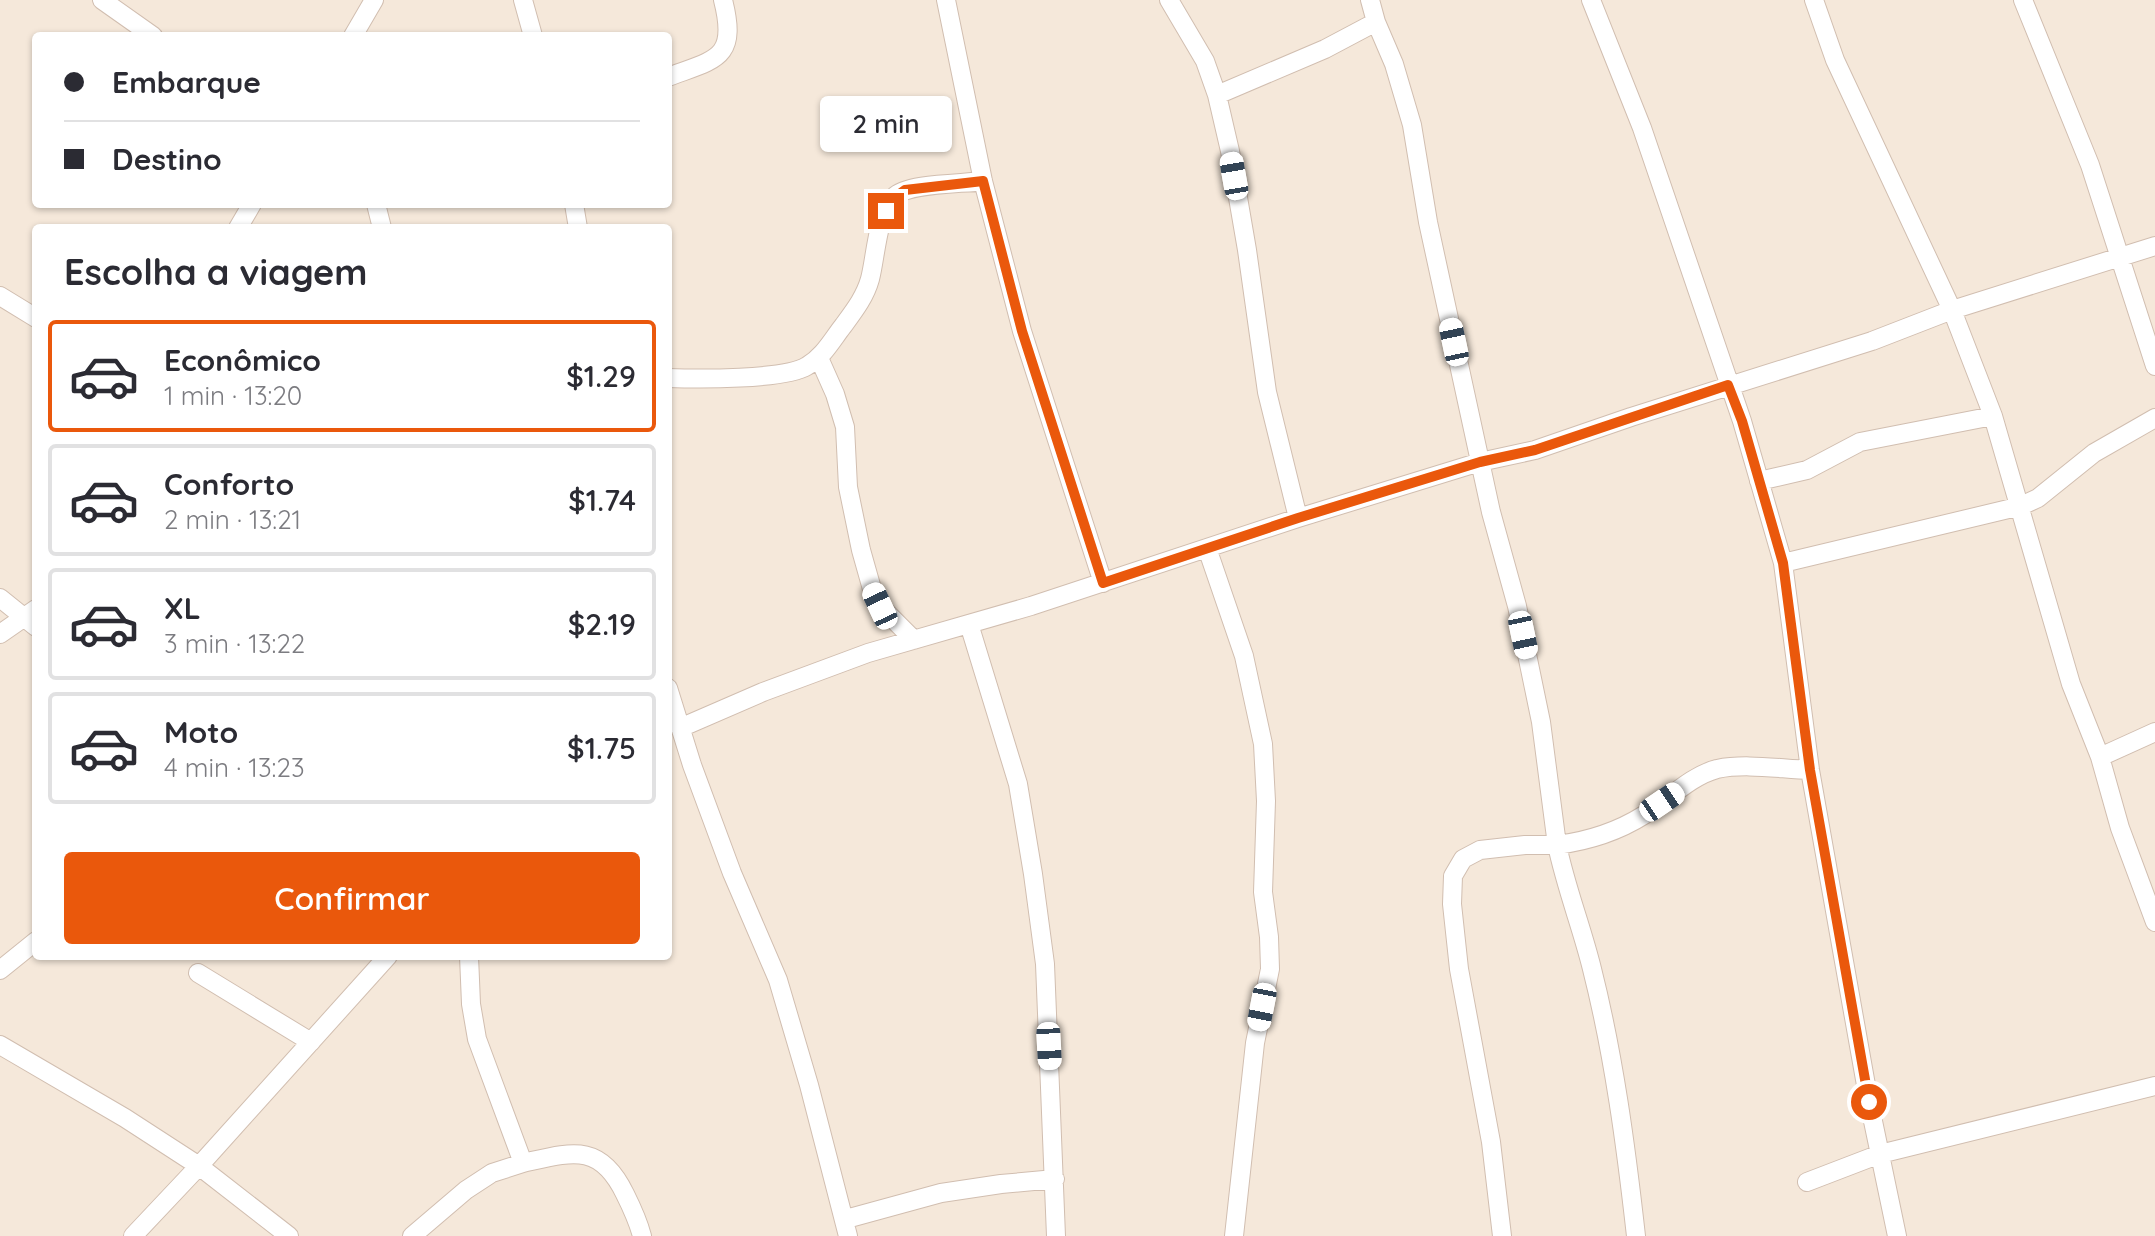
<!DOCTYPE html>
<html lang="pt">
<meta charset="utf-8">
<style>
:root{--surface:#fff;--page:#f7f7f7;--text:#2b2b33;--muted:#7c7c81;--line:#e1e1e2;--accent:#ea580c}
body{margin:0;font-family:Quicksand,sans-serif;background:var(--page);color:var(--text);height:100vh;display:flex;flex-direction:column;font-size:30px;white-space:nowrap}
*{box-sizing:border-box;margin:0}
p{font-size:26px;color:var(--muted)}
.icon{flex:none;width:44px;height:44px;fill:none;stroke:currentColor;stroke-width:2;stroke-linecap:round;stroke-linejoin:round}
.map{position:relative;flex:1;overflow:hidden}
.panel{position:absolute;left:32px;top:224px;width:640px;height:736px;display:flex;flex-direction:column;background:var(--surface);border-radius:8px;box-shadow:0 2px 6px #0004}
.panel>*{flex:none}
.guide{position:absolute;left:32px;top:32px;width:640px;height:176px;border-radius:8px;box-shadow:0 2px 6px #0004;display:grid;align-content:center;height:176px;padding:0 32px;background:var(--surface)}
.end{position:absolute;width:36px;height:36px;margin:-18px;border:10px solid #ea580c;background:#fff;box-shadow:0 0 0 4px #fff}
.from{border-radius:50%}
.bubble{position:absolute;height:56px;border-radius:8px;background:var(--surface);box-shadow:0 2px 6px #0004;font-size:26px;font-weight:600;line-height:56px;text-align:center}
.car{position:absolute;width:24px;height:48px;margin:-24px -12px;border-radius:10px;box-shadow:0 0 6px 2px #0007;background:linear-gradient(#fff 24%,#345 0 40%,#fff 0 76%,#345 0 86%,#fff 0)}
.guide b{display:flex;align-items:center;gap:28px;height:76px;font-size:30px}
.guide b+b{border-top:2px solid var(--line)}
.guide i{width:20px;height:20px;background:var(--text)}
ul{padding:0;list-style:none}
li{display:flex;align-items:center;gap:24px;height:112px;margin:0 16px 12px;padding:0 16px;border:4px solid var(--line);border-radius:8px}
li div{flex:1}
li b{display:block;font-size:30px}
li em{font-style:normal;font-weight:600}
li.current{border-color:var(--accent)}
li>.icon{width:72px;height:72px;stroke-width:1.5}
h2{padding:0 32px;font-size:36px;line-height:96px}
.action{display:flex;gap:16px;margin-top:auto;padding:16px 32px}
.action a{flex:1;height:92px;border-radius:8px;background:var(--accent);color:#fff;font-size:32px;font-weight:600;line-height:92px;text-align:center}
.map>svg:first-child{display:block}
</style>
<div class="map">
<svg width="2155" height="1236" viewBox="0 0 2155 1236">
<rect width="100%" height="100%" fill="#fdf6ec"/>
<path fill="#f5e8da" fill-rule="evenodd" d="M 0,0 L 2155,0 L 2155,1236 L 0,1236 ZM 36,36 L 668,36 L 668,204 L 36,204 ZM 36,228 L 668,228 L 668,956 L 36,956 Z"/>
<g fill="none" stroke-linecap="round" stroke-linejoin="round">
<g stroke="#d1beb0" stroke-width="20">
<path id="minor" d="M 102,0 L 153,36
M 523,0 L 533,36
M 946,0 L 983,181 L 1022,331 L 1103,583
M 1169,0 L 1205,61 L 1217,95 L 1230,151 L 1247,250 L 1267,392 L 1298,518
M 1370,0 L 1376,22 L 1394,64 L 1412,125 L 1428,222 L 1491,512 L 1517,606 L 1541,722 L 1557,845 L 1525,845 L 1480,850 L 1463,859 L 1453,876 L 1452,904 L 1459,969 L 1491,1142 L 1502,1236
M 1591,0 L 1642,128 L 1742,421 L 1783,563 L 1810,770 L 1869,1102 L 1897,1236
M 1814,0 L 1835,60 L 1952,310 L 1993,416 L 2071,684 L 2100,757 L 2120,828 L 2155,922
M 2023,0 L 2090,165 L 2155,366
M 353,36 L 374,0
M 668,77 C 716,59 738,59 723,0
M 1217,95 L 1325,49 L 1376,22
M 376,204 L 382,228
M 574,204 L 578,228
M 238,228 L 252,204
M 0,296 L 36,318
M 819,358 L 835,394 L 845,427 L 848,487 L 861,550 L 872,589 L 880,606 L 914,640
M 668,378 C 697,379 784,380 807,366 C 823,357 832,340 843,326 C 854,311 865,297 870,279 C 876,256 877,215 894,197 C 907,183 962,184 983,181
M 1759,481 L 1807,470 L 1860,442 L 1993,416
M 1207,548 L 1244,656 L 1263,744 L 1266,801 L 1263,892 L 1269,937 L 1270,969 L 1255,1043 L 1234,1236
M 1783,563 L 2021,506 L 2038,498 L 2094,453 L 2155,418
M 0,598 L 36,627
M 969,624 L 1018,784 L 1033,874 L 1045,964 L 1056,1236
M 0,634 L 36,609
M 668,688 L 692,765 L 732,873 L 778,980 L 809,1085 L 848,1236
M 680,728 L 763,692 L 868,653 L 1031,606 L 1298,518 L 1480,462 L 1535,450 L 1631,417 L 1872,341 L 1952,310 L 2155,246
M 2100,757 L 2155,732
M 0,970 L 36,941
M 198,973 L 311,1042
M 0,1045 L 125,1118 L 199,1166 L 133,1236
M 523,1163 C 572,1152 600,1142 625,1194 C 632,1208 638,1221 642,1236
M 1807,1182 L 1880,1154 L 2155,1086
M 846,1219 L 941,1193 L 1001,1184 L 1055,1179
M 289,1236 L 199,1166 L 388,956
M 412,1236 L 466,1190 L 492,1173 L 523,1163 L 477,1039 L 471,1004 L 469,956
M 1636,1236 C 1626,1147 1614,1056 1592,969 C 1582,928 1566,888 1557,845 C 1588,841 1617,832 1644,815 C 1667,801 1690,776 1717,769 C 1746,763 1780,769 1810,770"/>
</g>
<use href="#minor" stroke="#fff" stroke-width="18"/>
</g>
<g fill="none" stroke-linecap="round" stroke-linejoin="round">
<path stroke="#ea580c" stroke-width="10" d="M 886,211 L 894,198 L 905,190 L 983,181 L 1022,331 L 1103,583 L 1298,518 L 1480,462 L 1535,450 L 1728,385 L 1742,421 L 1783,563 L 1810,770 L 1869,1102"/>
</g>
</svg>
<i class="end from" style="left:1869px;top:1102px"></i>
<i class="end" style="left:886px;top:211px"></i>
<div class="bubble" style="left:820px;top:96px;width:132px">2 min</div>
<i class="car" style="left:1234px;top:176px;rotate:350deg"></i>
<i class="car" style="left:1454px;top:342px;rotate:348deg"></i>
<i class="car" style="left:880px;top:606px;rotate:335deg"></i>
<i class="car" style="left:1523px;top:635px;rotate:168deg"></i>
<i class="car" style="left:1662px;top:802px;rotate:56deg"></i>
<i class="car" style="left:1262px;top:1007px;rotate:191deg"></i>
<i class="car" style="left:1049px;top:1046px;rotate:177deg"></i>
<div class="guide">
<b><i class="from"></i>Embarque</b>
<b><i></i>Destino</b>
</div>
<section class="panel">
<h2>Escolha a viagem</h2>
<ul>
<li class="current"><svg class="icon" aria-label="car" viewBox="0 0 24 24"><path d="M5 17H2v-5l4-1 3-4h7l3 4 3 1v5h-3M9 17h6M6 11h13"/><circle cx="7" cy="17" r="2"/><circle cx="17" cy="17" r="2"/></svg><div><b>Econômico</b><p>1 min · 13:20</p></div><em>$1.29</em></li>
<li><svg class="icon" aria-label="car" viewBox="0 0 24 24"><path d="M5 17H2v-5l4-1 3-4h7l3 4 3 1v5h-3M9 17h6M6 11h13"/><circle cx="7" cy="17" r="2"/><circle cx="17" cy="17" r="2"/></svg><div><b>Conforto</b><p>2 min · 13:21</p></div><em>$1.74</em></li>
<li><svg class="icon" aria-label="car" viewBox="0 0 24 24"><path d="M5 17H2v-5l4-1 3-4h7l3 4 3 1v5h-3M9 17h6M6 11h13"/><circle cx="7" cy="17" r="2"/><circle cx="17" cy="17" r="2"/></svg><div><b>XL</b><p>3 min · 13:22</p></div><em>$2.19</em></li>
<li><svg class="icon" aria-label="car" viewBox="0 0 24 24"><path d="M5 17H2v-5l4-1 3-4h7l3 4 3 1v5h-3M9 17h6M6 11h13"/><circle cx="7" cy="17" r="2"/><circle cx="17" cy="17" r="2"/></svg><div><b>Moto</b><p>4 min · 13:23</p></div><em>$1.75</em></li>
</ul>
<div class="action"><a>Confirmar</a></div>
</section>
</div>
